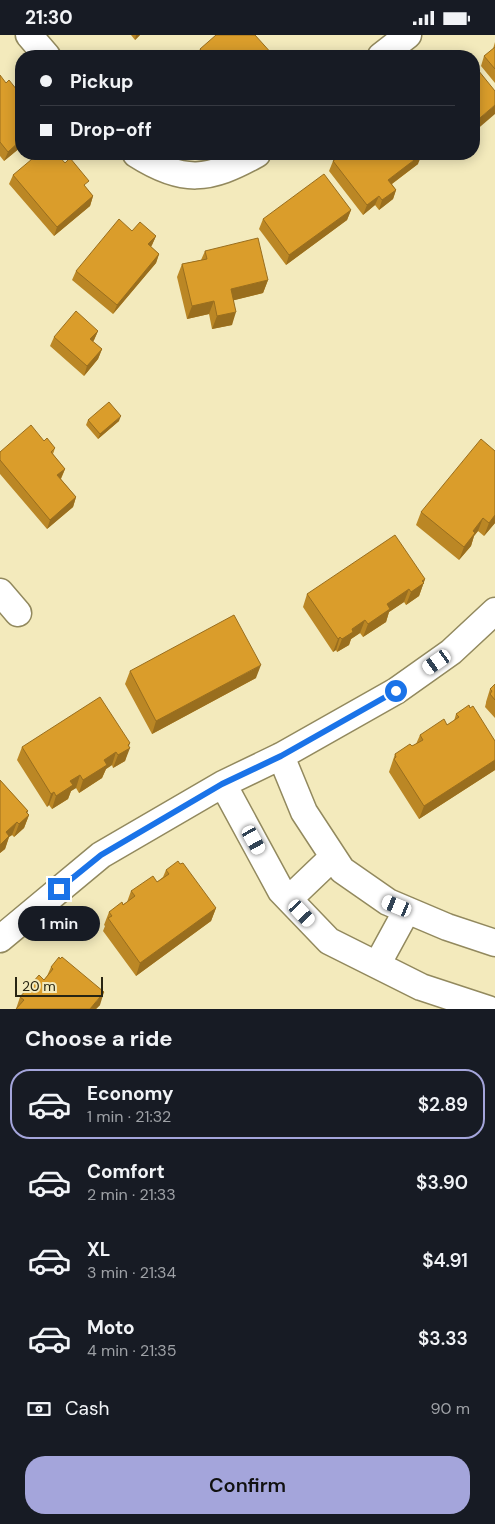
<!DOCTYPE html>
<meta charset="utf-8">
<style>
:root{--surface:#171b24;--page:#20242c;--text:#f1f3f6;--muted:#9ea1a6;--line:#363941;--accent:#a4a5db}
body{margin:0;font-family:"DM Sans",sans-serif;background:var(--page);color:var(--text);height:100vh;display:flex;flex-direction:column;font-size:19px;white-space:nowrap}
*{box-sizing:border-box;margin:0}
p{font-size:16px;color:var(--muted)}
.icon{flex:none;width:28px;height:28px;fill:none;stroke:currentColor;stroke-width:2;stroke-linecap:round;stroke-linejoin:round}
.map{position:relative;height:974px;overflow:hidden}
.side{display:flex;flex-direction:column;background:var(--surface);flex:1}
.side>*{flex:none}
.hud{position:absolute;left:15px;top:15px;width:465px;height:110px;border-radius:20px;box-shadow:0 2px 12px #0003;display:grid;align-content:center;height:110px;padding:0 25px;background:var(--surface)}
.scale{position:absolute;left:15px;bottom:12px;width:88px;box-sizing:border-box;padding-left:5px;border:2px solid #282513;border-top:0;font-size:14px;line-height:18px;white-space:nowrap;color:#282513;-webkit-text-stroke:4px #f3eabc;paint-order:stroke}
.end{position:absolute;width:22px;height:22px;margin:-11px;border:6px solid #1a73e8;background:#fff;box-shadow:0 0 0 2px #fff}
.from{border-radius:50%}
.bubble{position:absolute;height:35px;border-radius:18px;background:var(--surface);box-shadow:0 2px 12px #0003;font-size:16px;font-weight:600;line-height:35px;text-align:center}
.car{position:absolute;width:15px;height:30px;margin:-15px -8px;border-radius:6px;box-shadow:0 0 4px 1px #0007;background:linear-gradient(#fff 24%,#345 0 40%,#fff 0 76%,#345 0 86%,#fff 0)}
.hud b{display:flex;align-items:center;gap:18px;height:48px;font-size:19px}
.hud b+b{border-top:1px solid var(--line)}
.hud i{width:12px;height:12px;background:var(--text)}
ul{padding:0;list-style:none}
li{display:flex;align-items:center;gap:15px;height:70px;margin:0 10px 8px;padding:0 15px;border:2px solid transparent;border-radius:20px}
li div{flex:1}
li b{display:block;font-size:19px}
li em{font-style:normal;font-weight:600}
li.active{border-color:var(--accent)}
li>.icon{width:45px;height:45px;stroke-width:1.5}
h2{padding:0 25px;font-size:22px;line-height:60px}
.pay{display:flex;align-items:center;gap:12px;height:55px;padding:0 25px;font-size:19px}
.pay p{margin-inline-start:auto}
.button{display:flex;gap:10px;margin-top:auto;padding:10px 25px}
.button a{flex:1;height:58px;border-radius:20px;background:var(--accent);color:#111;font-size:20px;font-weight:600;line-height:58px;text-align:center}
.status{display:flex;justify-content:space-between;align-items:center;height:35px;padding:0 25px;background:var(--surface);direction:ltr}
.status svg{height:14px;fill:currentColor}
.map>svg:first-child{display:block}
</style>
<div class="status"><b>21:30</b><svg viewBox="0 0 49 12"><path d="M0 12V9h3v3zM5 12V6h3v6zM10 12V3h3v9zM15 12V0h3v12zM26 1h20v11H26zM47 4h2v5h-2z"/></svg></div>
<div class="map">
<svg width="495" height="974" viewBox="0 0 495 974">
<rect width="100%" height="100%" fill="#f3eabc"/>
<g fill="none" stroke-linecap="round" stroke-linejoin="round">
<g stroke="#92895e" stroke-width="29">
<path id="minor" d="M 29,0 L 47,21
M 381,21 L 408,0
M 136,119 C 183,149 209,146 257,119
M 0,557 L 18,578
M 281,721 L 304,777 L 342,835 L 388,867 L 447,892 L 495,908
M 223,749 L 281,856 L 329,906 L 421,952 L 488,974
M 289,864 L 333,822
M 0,904 L 101,820 L 223,749 L 281,721 L 396,656 L 451,617 L 495,576
M 377,930 L 407,875"/>
</g>
<use href="#minor" stroke="#fff" stroke-width="26"/>
</g>
<path fill="#bb8725" d="M 131,0 L 140,0 L 135,5 Z
M 495,7 L 495,48 L 481,31 L 484,21 L 493,14 Z
M 200,14 L 273,20 L 272,21 L 197,21 Z
M 0,40 L 21,112 L 4,126 L 0,121 Z
M 434,119 L 447,119 L 440,125 Z
M 333,126 L 418,129 L 392,149 L 396,155 L 393,164 L 379,175 L 375,170 L 363,180 L 329,136 Z
M 65,128 L 93,161 L 90,171 L 54,201 L 9,149 L 13,140 Z
M 351,175 L 347,185 L 286,230 L 259,194 L 263,184 Z
M 132,196 L 156,201 L 151,212 L 159,219 L 156,228 L 113,279 L 72,245 L 76,236 Z
M 205,216 L 268,245 L 263,258 L 234,265 L 232,290 L 212,294 L 209,279 L 187,284 L 177,242 L 182,229 L 201,225 Z
M 98,296 L 94,305 L 93,307 L 102,314 L 98,324 L 84,341 L 50,311 L 54,302 Z
M 88,385 L 119,386 L 98,404 L 86,390 Z
M 44,406 L 55,413 L 53,419 L 65,434 L 61,444 L 76,462 L 73,472 L 47,494 L 0,439 L 0,417 Z
M 495,416 L 495,488 L 484,501 L 478,496 L 474,501 L 471,511 L 459,525 L 416,490 L 421,477 Z
M 425,544 L 419,561 L 406,570 L 404,567 L 389,577 L 386,587 L 363,602 L 360,598 L 351,604 L 349,610 L 337,617 L 336,615 L 333,617 L 303,572 L 307,559 Z
M 130,636 L 256,643 L 152,699 L 125,649 Z
M 495,649 L 495,683 L 485,672 L 486,668 L 486,667 L 490,654 Z
M 470,673 L 495,706 L 495,735 L 419,784 L 389,737 L 395,719 L 416,709 L 420,700 L 447,690 L 454,686 L 456,679 Z
M 129,711 L 125,726 L 113,733 L 112,730 L 106,734 L 102,743 L 79,758 L 76,753 L 71,756 L 68,764 L 52,774 L 49,770 L 47,772 L 17,725 L 22,712 Z
M 0,745 L 28,776 L 27,778 L 29,780 L 24,793 L 14,802 L 12,800 L 9,802 L 5,814 L 0,818 Z
M 166,835 L 216,873 L 211,886 L 136,941 L 103,896 L 105,891 L 104,890 L 109,877 L 127,867 L 131,856 L 157,847 L 163,842 Z
M 51,932 L 100,970 L 96,974 L 16,974 L 20,962 L 44,945 L 47,941 Z"/>
<path fill="#996e1e" d="M 136,0 L 140,0 L 135,5 Z
M 495,70 L 495,79 L 474,97 L 474,88 Z
M 21,105 L 21,112 L 4,126 L 8,117 Z
M 422,119 L 418,129 L 385,154 L 388,145 Z
M 442,119 L 447,119 L 440,125 Z
M 396,155 L 393,164 L 379,175 L 382,165 Z
M 93,161 L 90,171 L 54,201 L 57,192 Z
M 379,161 L 375,170 L 363,180 L 367,170 Z
M 351,175 L 347,185 L 286,230 L 289,220 Z
M 156,201 L 152,210 L 145,219 L 148,209 Z
M 159,219 L 156,228 L 113,279 L 117,270 Z
M 268,245 L 263,258 L 227,267 L 231,254 Z
M 214,266 L 209,279 L 187,284 L 192,271 Z
M 236,277 L 232,290 L 212,294 L 217,281 Z
M 98,296 L 94,305 L 87,314 L 90,304 Z
M 102,314 L 98,324 L 84,341 L 87,331 Z
M 121,381 L 119,386 L 98,404 L 100,399 Z
M 65,434 L 61,443 L 54,449 L 57,440 Z
M 76,462 L 73,472 L 47,494 L 50,485 Z
M 495,480 L 495,488 L 484,501 L 489,488 Z
M 483,483 L 478,496 L 474,501 L 471,511 L 459,525 L 464,512 L 473,496 Z
M 425,544 L 419,561 L 406,570 L 411,557 Z
M 409,554 L 404,567 L 389,577 L 386,587 L 363,602 L 368,589 L 387,569 Z
M 365,585 L 360,598 L 351,604 L 349,610 L 337,617 L 342,604 L 352,594 Z
M 340,602 L 336,615 L 333,617 L 338,604 Z
M 261,630 L 256,643 L 152,699 L 156,686 Z
M 130,708 L 128,714 L 130,713 L 125,726 L 113,733 L 118,720 Z
M 116,717 L 112,730 L 106,734 L 102,743 L 79,758 L 83,745 L 104,725 Z
M 495,725 L 495,735 L 419,784 L 424,771 Z
M 80,740 L 76,753 L 71,756 L 68,764 L 52,774 L 56,761 L 70,746 Z
M 54,757 L 49,770 L 47,772 L 51,759 Z
M 28,776 L 25,783 L 29,780 L 24,793 L 14,802 L 19,789 L 26,777 Z
M 17,787 L 12,800 L 9,802 L 5,814 L 0,818 L 0,810 L 6,797 Z
M 216,873 L 211,886 L 136,941 L 140,928 Z
M 104,957 L 100,970 L 96,974 L 90,974 Z"/>
<path fill="#da9d2b" stroke="#996e1e" d="M 216,0 L 255,0 L 273,20 L 271,21 L 200,21 L 203,18 L 200,14 Z
M 495,12 L 495,34 L 484,21 Z
M 474,30 L 495,56 L 495,70 L 474,88 Z
M 0,40 L 6,48 L 9,45 L 21,60 L 21,105 L 8,117 L 0,107 Z
M 38,119 L 57,119 L 65,128 L 70,123 L 89,146 L 84,150 L 93,161 L 57,192 L 13,140 Z
M 342,119 L 422,119 L 388,145 L 396,155 L 382,165 L 379,161 L 367,170 L 333,126 Z
M 324,139 L 351,175 L 289,220 L 263,184 Z
M 119,184 L 132,196 L 140,187 L 156,201 L 148,209 L 159,219 L 117,270 L 76,236 Z
M 258,203 L 268,245 L 231,254 L 236,277 L 217,281 L 214,266 L 192,271 L 182,229 L 207,224 L 205,216 Z
M 76,276 L 98,296 L 90,304 L 102,314 L 87,331 L 54,302 Z
M 109,367 L 121,381 L 100,399 L 88,385 Z
M 31,390 L 44,406 L 47,403 L 55,413 L 51,417 L 65,434 L 57,440 L 76,462 L 50,485 L 0,425 L 0,417 Z
M 481,404 L 495,416 L 495,480 L 489,488 L 483,483 L 473,496 L 475,498 L 464,512 L 421,477 Z
M 395,500 L 425,544 L 422,546 L 424,548 L 411,557 L 409,554 L 387,569 L 390,574 L 368,589 L 365,585 L 352,594 L 353,597 L 342,604 L 340,602 L 338,604 L 307,559 Z
M 234,580 L 261,630 L 156,686 L 130,636 Z
M 495,649 L 495,665 L 490,659 L 492,656 L 490,654 Z
M 100,662 L 130,708 L 128,710 L 130,713 L 118,720 L 116,717 L 104,725 L 107,730 L 83,745 L 80,740 L 70,746 L 73,750 L 56,761 L 54,757 L 51,759 L 22,712 Z
M 469,670 L 470,673 L 473,671 L 495,706 L 495,725 L 424,771 L 394,724 L 396,722 L 395,719 L 410,709 L 412,711 L 423,705 L 420,700 L 444,684 L 447,690 L 459,682 L 456,679 Z
M 0,745 L 28,776 L 26,777 L 29,780 L 19,789 L 17,787 L 6,797 L 9,801 L 0,810 Z
M 178,826 L 180,829 L 183,828 L 216,873 L 140,928 L 108,883 L 112,881 L 109,877 L 122,867 L 123,870 L 135,861 L 131,856 L 153,841 L 157,847 L 169,839 L 166,835 Z
M 59,922 L 60,924 L 62,922 L 104,957 L 90,974 L 16,974 L 24,965 L 20,962 L 39,940 L 44,945 L 53,934 L 51,932 Z"/>
<g fill="none" stroke-linecap="round" stroke-linejoin="round">
<path stroke="#1a73e8" stroke-width="6" d="M 59,854 L 101,820 L 222,749 L 281,721 L 396,656"/>
</g>
</svg>
<div class="scale">20 m</div>
<i class="end from" style="left:396px;top:656px"></i>
<i class="end" style="left:59px;top:854px"></i>
<div class="bubble" style="left:18px;top:871px;width:82px">1 min</div>
<i class="car" style="left:437px;top:627px;rotate:235deg"></i>
<i class="car" style="left:254px;top:805px;rotate:151deg"></i>
<i class="car" style="left:397px;top:871px;rotate:292deg"></i>
<i class="car" style="left:302px;top:878px;rotate:137deg"></i>
<div class="hud">
<b><i class="from"></i>Pickup</b>
<b><i></i>Drop-off</b>
</div>
</div>
<section class="side">
<h2>Choose a ride</h2>
<ul>
<li class="active"><svg class="icon" aria-label="car" viewBox="0 0 24 24"><path d="M5 17H2v-5l4-1 3-4h7l3 4 3 1v5h-3M9 17h6M6 11h13"/><circle cx="7" cy="17" r="2"/><circle cx="17" cy="17" r="2"/></svg><div><b>Economy</b><p>1 min · 21:32</p></div><em>$2.89</em></li>
<li><svg class="icon" aria-label="car" viewBox="0 0 24 24"><path d="M5 17H2v-5l4-1 3-4h7l3 4 3 1v5h-3M9 17h6M6 11h13"/><circle cx="7" cy="17" r="2"/><circle cx="17" cy="17" r="2"/></svg><div><b>Comfort</b><p>2 min · 21:33</p></div><em>$3.90</em></li>
<li><svg class="icon" aria-label="car" viewBox="0 0 24 24"><path d="M5 17H2v-5l4-1 3-4h7l3 4 3 1v5h-3M9 17h6M6 11h13"/><circle cx="7" cy="17" r="2"/><circle cx="17" cy="17" r="2"/></svg><div><b>XL</b><p>3 min · 21:34</p></div><em>$4.91</em></li>
<li><svg class="icon" aria-label="car" viewBox="0 0 24 24"><path d="M5 17H2v-5l4-1 3-4h7l3 4 3 1v5h-3M9 17h6M6 11h13"/><circle cx="7" cy="17" r="2"/><circle cx="17" cy="17" r="2"/></svg><div><b>Moto</b><p>4 min · 21:35</p></div><em>$3.33</em></li>
</ul>
<div class="pay"><svg class="icon" aria-label="cash" viewBox="0 0 24 24"><path d="M3 7h18v10H3z"/><circle cx="12" cy="12" r="2"/></svg>Cash<p>90 m</p></div>
<div class="button"><a>Confirm</a></div>
</section>
